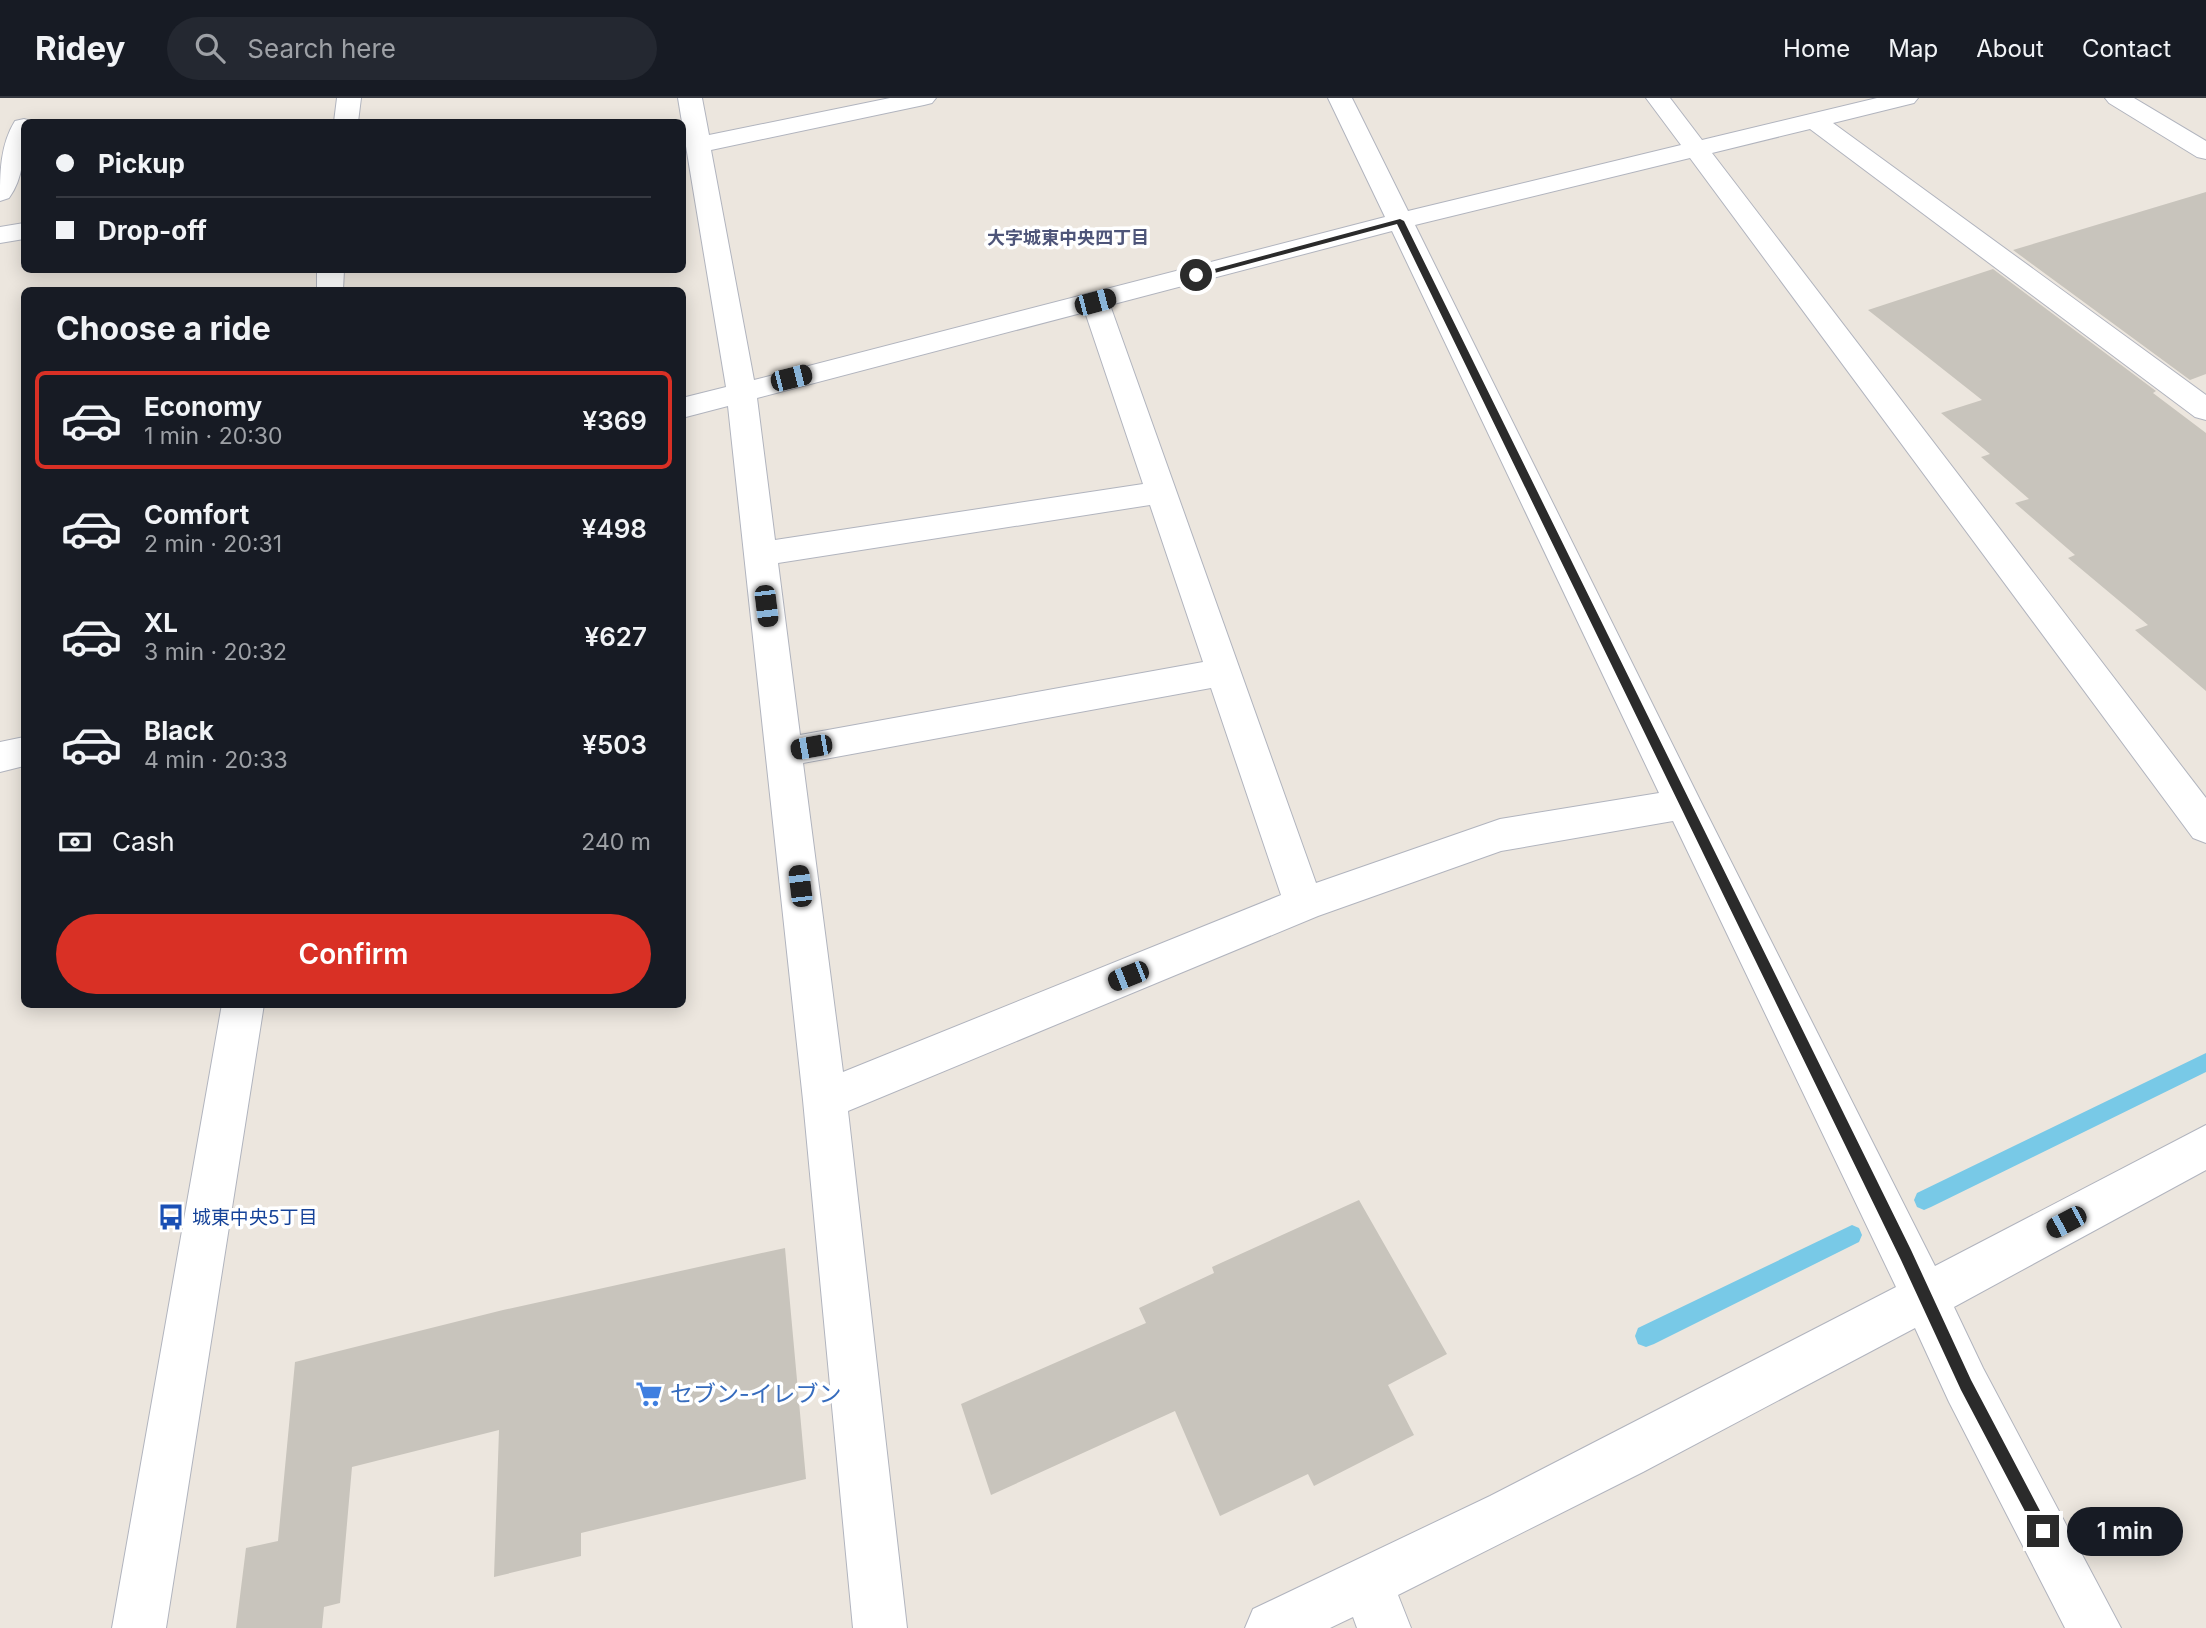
<!DOCTYPE html>
<meta charset="utf-8">
<style>
:root{--surface:#171b24;--page:#242831;--text:#f1f3f6;--muted:#9ea1a6;--line:#363941;--accent:#d93025}
body{margin:0;font-family:Inter,"Noto Sans JP",sans-serif;background:var(--page);color:var(--text);height:100vh;display:flex;flex-direction:column;font-size:26px;white-space:nowrap}
*{box-sizing:border-box;margin:0}
p{font-size:23px;color:var(--muted)}
.icon{flex:none;width:38px;height:38px;fill:none;stroke:currentColor;stroke-width:2;stroke-linecap:round;stroke-linejoin:round}
.map{position:relative;flex:1;overflow:hidden}
.side{position:absolute;left:21px;top:189px;width:665px;height:721px;display:flex;flex-direction:column;background:var(--surface);border-radius:10px;box-shadow:0 4px 18px #0003}
.side>*{flex:none}
.hud{position:absolute;left:21px;top:21px;width:665px;height:154px;border-radius:10px;box-shadow:0 4px 18px #0003;display:grid;align-content:center;height:154px;padding:0 35px;background:var(--surface)}
.end{position:absolute;width:32px;height:32px;margin:-16px;border:9px solid #2b2b2b;background:#fff;box-shadow:0 0 0 4px #fff}
.from{border-radius:50%}
.bubble{position:absolute;height:49px;border-radius:24px;background:var(--surface);box-shadow:0 4px 18px #0003;font-size:23px;font-weight:600;line-height:49px;text-align:center}
.car{position:absolute;width:21px;height:42px;margin:-21px -10px;border-radius:9px;box-shadow:0 0 5px 2px #0007;background:linear-gradient(#222 24%,#8ab4d8 0 40%,#222 0 76%,#8ab4d8 0 86%,#222 0)}
.hud b{display:flex;align-items:center;gap:24px;height:66px;font-size:26px}
.hud b+b{border-top:2px solid var(--line)}
.hud i{width:18px;height:18px;background:var(--text)}
ul{padding:0;list-style:none}
li{display:flex;align-items:center;gap:21px;height:98px;margin:0 14px 10px;padding:0 21px;border:4px solid transparent;border-radius:10px}
li div{flex:1}
li b{display:block;font-size:26px}
li em{font-style:normal;font-weight:600}
li.active{border-color:var(--accent)}
li>.icon{width:63px;height:63px;stroke-width:1.5}
h2{padding:0 35px;font-size:32px;line-height:84px}
.pay{display:flex;align-items:center;gap:18px;height:77px;padding:0 35px;font-size:26px}
.pay p{margin-inline-start:auto}
.primary-button{display:flex;gap:14px;margin-top:auto;padding:14px 35px}
.primary-button a{flex:1;height:80px;border-radius:42px;background:var(--accent);color:#fff;font-size:28px;font-weight:600;line-height:80px;text-align:center}
header{display:flex;align-items:center;gap:42px;box-sizing:border-box;height:98px;padding:0 35px;background:var(--surface);border-bottom:2px solid var(--line)}
header strong{font-size:33px}
nav{display:flex;gap:38px;margin-inline-start:auto;font-size:24px}
.search{width:490px;height:63px;background:var(--page);display:flex;align-items:center;gap:18px;box-sizing:border-box;padding:0 24px;border-radius:38px;color:var(--muted);font-size:26px}
.map>svg:first-child{display:block}
</style>
<header>
<strong>Ridey</strong>
<div class="search"><svg class="icon" aria-label="search" viewBox="0 0 24 24"><circle cx="10" cy="10" r="6"/><path d="M15 15l6 6"/></svg>Search here</div>
<nav><a>Home</a><a>Map</a><a>About</a><a>Contact</a></nav>
</header>
<div class="map">
<svg width="2206" height="1530" viewBox="0 0 2206 1530">
<rect width="100%" height="100%" fill="#ece6de"/>
<g fill="none" stroke-linecap="round" stroke-linejoin="round">
<path fill="#78c9e7" fill-rule="evenodd" d="M 2206,955 L 2206,974 L 1931,1109 L 1924,1112 L 1917,1109 L 1914,1102 L 1917,1095 Z
M 1852,1127 L 1859,1130 L 1862,1137 L 1859,1144 L 1654,1246 L 1646,1249 L 1638,1246 L 1635,1238 L 1638,1230 Z"/>
</g>
<path fill="#c8c4bc" d="M 2206,94 L 2206,276 L 2190,282 L 2013,152 Z
M 1993,171 L 2156,293 L 2153,295 L 2206,335 L 2206,593 L 2135,532 L 2148,527 L 2068,460 L 2075,457 L 2015,405 L 2029,401 L 1981,359 L 1990,356 L 1941,315 L 1982,302 L 1868,212 Z
M 1359,1102 L 1447,1256 L 1388,1287 L 1414,1337 L 1314,1388 L 1308,1376 L 1220,1418 L 1175,1313 L 991,1397 L 961,1306 L 1146,1225 L 1139,1210 L 1214,1175 L 1212,1169 Z
M 785,1150 L 806,1381 L 581,1435 L 581,1458 L 494,1479 L 499,1332 L 352,1369 L 340,1505 L 324,1509 L 322,1530 L 236,1530 L 246,1450 L 278,1443 L 295,1264 L 503,1212 Z"/>
<g fill="none" stroke-linecap="round" stroke-linejoin="round">
<g stroke="#b1b4be" stroke-width="2">
<path id="minor" d="M 337,0 L 361,0 L 358,24 L 334,24 Z
M 678,0 L 702,0 L 709,37 L 890,0 L 936,0 L 932,5 L 924,7 L 711,52 L 754,282 L 1385,119 L 1328,0 L 1352,0 L 1408,113 L 1681,47 L 1646,0 L 1670,0 L 1702,42 L 1877,0 L 1918,0 L 1914,5 L 1833,25 L 2206,297 L 2206,322 L 2195,319 L 1810,31 L 1712,55 L 2206,700 L 2206,745 L 2193,740 L 1690,60 L 1415,127 L 1700,702 L 1935,1168 L 2206,1027 L 2206,1072 L 1954,1209 L 1983,1270 L 2121,1530 L 2065,1530 L 1949,1304 L 1915,1230 L 1643,1374 L 1398,1497 L 1411,1530 L 1357,1530 L 1353,1519 L 1330,1530 L 1245,1530 L 1253,1511 L 1490,1398 L 1896,1189 L 1673,723 L 1501,753 L 1318,818 L 848,1013 L 907,1530 L 853,1530 L 803,1002 L 728,308 L 682,320 L 682,300 L 726,289 ZM 1392,133 L 1659,695 L 1500,721 L 1316,785 L 1110,207 ZM 1085,214 L 1143,386 L 775,442 L 757,300 ZM 1150,407 L 1203,564 L 800,637 L 778,465 ZM 1211,590 L 1281,797 L 843,974 L 803,665 Z
M 2105,0 L 2134,0 L 2206,43 L 2206,61 L 2197,59 L 2109,5 Z
M 24,21 L 34,24 L 24,24 C 24,51 25,78 9,100 L 0,103 C 0,75 0,47 15,23 Z
M 24,125 L 24,141 L 0,145 L 0,129 Z
M 317,172 L 344,172 L 343,192 L 317,192 Z
M 24,639 L 24,668 L 0,674 L 0,644 Z
M 222,906 L 264,906 L 166,1530 L 112,1530 Z"/>
</g>
<use href="#minor" fill="#fff" fill-rule="evenodd"/>
</g>
<path fill="#2b2b2b" d="M 1400,121 L 1404,123 L 1911,1152 L 1971,1282 L 2048,1428 L 2051,1433 L 2048,1438 L 2043,1440 L 2038,1438 L 1961,1292 L 1901,1162 L 1397,126 L 1196,180 L 1192,177 Z"/>
<defs>
<g id="bus-bare" transform="scale(2.1)"><path d="M-5-6H5V4H4V6H2V4H-2V6H-4V4H-5ZM-3.5-4V0h7V-4ZM-3.5 1.2v1.5H-2V1.2ZM2 1.2v1.5H3.5V1.2Z" fill="#1a4fb4" stroke="#fff" stroke-width="2.5" paint-order="stroke"/></g>
<g id="supermarket-bare" transform="scale(2.1)"><path d="M-6-5.5h2.5l.6 2H6L4.5 2H-2.5L-4.4-4H-6ZM-1.5 3.2a1.3 1.3 0 1 0 .1 0ZM3 3.2a1.3 1.3 0 1 0 .1 0Z" fill="#3f7fe0" stroke="#fff" stroke-width="2.5" paint-order="stroke"/></g>
</defs>
<g fill-rule="evenodd">
<use href="#bus-bare" x="171" y="1119"/>
<use href="#supermarket-bare" x="649" y="1296"/>
</g>
<g text-anchor="middle" dominant-baseline="central" stroke-width="7" stroke-linejoin="round" paint-order="stroke">
<g font-size="18" font-weight="bold" fill="#4e5579" stroke="#fff">
<text x="1068" y="139">大字城東中央四丁目</text>
</g>
<g font-size="19" fill="#164399" stroke="#fff" text-anchor="start">
<text x="192" y="1119">城東中央5丁目</text>
</g>
<g font-size="23" fill="#366cbe" stroke="#fff" text-anchor="start">
<text x="670" y="1296">セブン-イレブン</text>
</g>
</g>
</svg>
<i class="end from" style="left:1196px;top:177px"></i>
<i class="end" style="left:2043px;top:1433px"></i>
<div class="bubble" style="left:2067px;top:1409px;width:116px">1 min</div>
<i class="car" style="left:1095px;top:204px;rotate:75deg"></i>
<i class="car" style="left:791px;top:280px;rotate:76deg"></i>
<i class="car" style="left:766px;top:508px;rotate:173deg"></i>
<i class="car" style="left:811px;top:649px;rotate:260deg"></i>
<i class="car" style="left:800px;top:788px;rotate:353deg"></i>
<i class="car" style="left:1128px;top:878px;rotate:248deg"></i>
<i class="car" style="left:2066px;top:1124px;rotate:242deg"></i>
<div class="hud">
<b><i class="from"></i>Pickup</b>
<b><i></i>Drop-off</b>
</div>
<section class="side">
<h2>Choose a ride</h2>
<ul>
<li class="active"><svg class="icon" aria-label="car" viewBox="0 0 24 24"><path d="M5 17H2v-5l4-1 3-4h7l3 4 3 1v5h-3M9 17h6M6 11h13"/><circle cx="7" cy="17" r="2"/><circle cx="17" cy="17" r="2"/></svg><div><b>Economy</b><p>1 min · 20:30</p></div><em>¥369</em></li>
<li><svg class="icon" aria-label="car" viewBox="0 0 24 24"><path d="M5 17H2v-5l4-1 3-4h7l3 4 3 1v5h-3M9 17h6M6 11h13"/><circle cx="7" cy="17" r="2"/><circle cx="17" cy="17" r="2"/></svg><div><b>Comfort</b><p>2 min · 20:31</p></div><em>¥498</em></li>
<li><svg class="icon" aria-label="car" viewBox="0 0 24 24"><path d="M5 17H2v-5l4-1 3-4h7l3 4 3 1v5h-3M9 17h6M6 11h13"/><circle cx="7" cy="17" r="2"/><circle cx="17" cy="17" r="2"/></svg><div><b>XL</b><p>3 min · 20:32</p></div><em>¥627</em></li>
<li><svg class="icon" aria-label="car" viewBox="0 0 24 24"><path d="M5 17H2v-5l4-1 3-4h7l3 4 3 1v5h-3M9 17h6M6 11h13"/><circle cx="7" cy="17" r="2"/><circle cx="17" cy="17" r="2"/></svg><div><b>Black</b><p>4 min · 20:33</p></div><em>¥503</em></li>
</ul>
<div class="pay"><svg class="icon" aria-label="cash" viewBox="0 0 24 24"><path d="M3 7h18v10H3z"/><circle cx="12" cy="12" r="2"/></svg>Cash<p>240 m</p></div>
<div class="primary-button"><a>Confirm</a></div>
</section>
</div>
